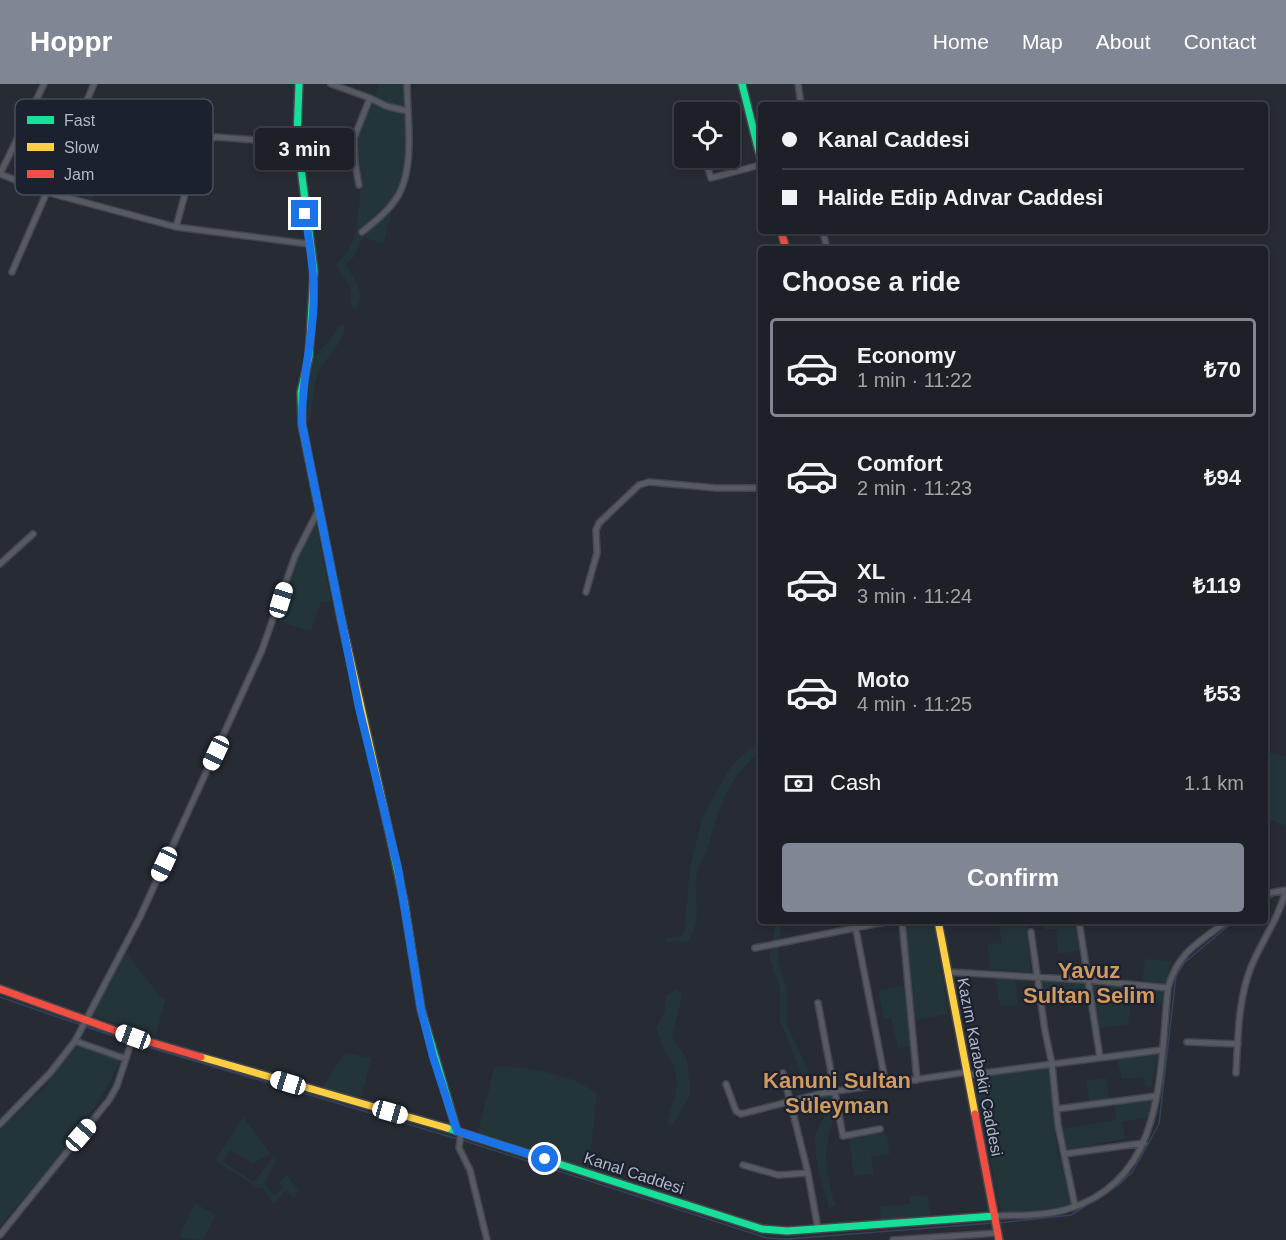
<!DOCTYPE html>
<meta charset="utf-8">
<style>
:root{--surface:#1d2027;--page:#2a2d33;--text:#f1f3f6;--muted:#a0a3a7;--line:#3b3e44;--accent:#808693}
body{margin:0;font-family:Arial,sans-serif;background:var(--page);color:var(--text);height:100vh;display:flex;flex-direction:column;font-size:22px;white-space:nowrap}
*{box-sizing:border-box;margin:0}
p{font-size:20px;color:var(--muted)}
.icon{flex:none;width:33px;height:33px;fill:none;stroke:currentColor;stroke-width:2;stroke-linecap:round;stroke-linejoin:round}
.map{position:relative;flex:1;overflow:hidden}
.details{position:absolute;left:758px;top:162px;width:510px;height:678px;display:flex;flex-direction:column;background:var(--surface);border-radius:6px;box-shadow:0 3px 9px #0003,0 0 0 2px var(--line)}
.details>*{flex:none}
.banner{position:absolute;left:758px;top:18px;width:510px;height:132px;border-radius:6px;box-shadow:0 3px 9px #0003,0 0 0 2px var(--line);display:grid;align-content:center;height:132px;padding:0 24px;background:var(--surface)}
.controls{position:absolute;left:674px;top:18px;display:grid;gap:12px}
.controls a{display:grid;place-items:center;width:66px;height:66px;border-radius:6px;background:var(--surface);box-shadow:0 3px 9px #0003,0 0 0 2px var(--line);font-size:30px}
.end{position:absolute;width:27px;height:27px;margin:-14px;border:8px solid #1a73e8;background:#fff;box-shadow:0 0 0 3px #fff}
.from{border-radius:50%}
.bubble{position:absolute;height:42px;border-radius:6px;background:var(--surface);box-shadow:0 3px 9px #0003,0 0 0 2px var(--line);font-size:20px;font-weight:700;line-height:42px;text-align:center}
.car{position:absolute;width:18px;height:36px;margin:-18px -9px;border-radius:8px;box-shadow:0 0 4px 2px #0007;background:linear-gradient(#fff 24%,#345 0 40%,#fff 0 76%,#345 0 86%,#fff 0)}
.banner b{display:flex;align-items:center;gap:21px;height:57px;font-size:22px}
.banner b+b{border-top:2px solid var(--line)}
.banner i{width:15px;height:15px;background:var(--text)}
ul{padding:0;list-style:none}
li{display:flex;align-items:center;gap:18px;height:99px;margin:0 12px 9px;padding:0 12px;border:3px solid transparent;border-radius:6px}
li div{flex:1}
li b{display:block;font-size:22px}
li em{font-style:normal;font-weight:700}
li.active{border-color:var(--accent)}
li>.icon{width:54px;height:54px;stroke-width:1.5}
h2{padding:0 24px;font-size:27px;line-height:72px}
.pay{display:flex;align-items:center;gap:15px;height:66px;padding:0 24px;font-size:22px}
.pay p{margin-inline-start:auto}
.cta{display:flex;gap:12px;margin-top:auto;padding:12px 24px}
.cta a{flex:1;height:69px;border-radius:6px;background:var(--accent);color:#fff;font-size:24px;font-weight:700;line-height:69px;text-align:center}
header{display:flex;align-items:center;gap:36px;box-sizing:border-box;height:84px;padding:0 30px;background:var(--accent);color:#fff}
header strong{font-size:28px}
nav{display:flex;gap:33px;margin-inline-start:auto;font-size:21px}
.map>svg:first-child{display:block}
</style>
<header>
<strong>Hoppr</strong>
<nav><a>Home</a><a>Map</a><a>About</a><a>Contact</a></nav>
</header>
<div class="map">
<svg width="1286" height="1156" viewBox="0 0 1286 1156">
<rect width="100%" height="100%" fill="#272b34"/>
<path fill="#243539" d="M 378,0 L 404,0 L 406,67 L 403,87 L 383,160 L 363,153 L 354,173 L 345,180 C 353,193 368,210 355,225 L 351,222 L 351,204 L 336,181 L 349,165 L 356,148 L 360,112 L 360,82 L 356,75 L 356,60 L 370,20 L 374,18 Z
M 74,64 L 104,65 L 92,115 L 53,105 Z
M 344,241 C 350,253 323,276 318,289 C 312,305 314,321 309,338 L 307,338 C 304,325 307,283 316,272 C 324,260 333,255 339,242 Z
M 316,437 L 331,518 L 321,518 L 311,547 L 277,537 L 301,463 Z
M 760,656 L 760,669 C 727,693 718,727 708,763 C 705,773 698,783 696,794 C 694,819 703,836 687,859 L 678,856 L 667,859 L 665,857 L 668,854 L 678,854 L 684,849 L 690,784 L 703,732 L 731,682 Z
M 1270,669 L 1286,673 L 1286,742 L 1265,733 L 1265,693 Z
M 775,837 L 781,837 L 778,877 L 787,905 L 787,941 L 811,993 L 822,1007 L 817,1010 L 800,987 L 780,936 L 780,905 L 769,873 L 774,857 Z
M 904,837 L 933,837 L 948,930 L 916,936 Z
M 1034,837 L 1076,837 L 1080,867 L 1058,870 L 1056,845 L 1045,846 L 1044,838 Z
M 1026,838 L 1031,888 L 989,885 L 988,860 L 1002,859 L 999,841 Z
M 125,867 L 160,913 L 166,915 L 155,953 L 90,930 Z
M 1145,875 L 1171,877 L 1166,900 L 1142,896 Z
M 995,894 L 1015,895 L 1018,920 L 1000,922 Z
M 1041,897 L 1086,899 L 1087,919 L 1044,921 Z
M 1093,901 L 1163,907 L 1162,919 L 1131,918 L 1128,941 L 1098,944 Z
M 904,902 L 910,962 L 898,964 L 891,934 L 884,935 L 878,907 Z
M 676,906 L 682,910 L 681,915 L 672,953 L 687,975 L 690,1004 L 689,1014 L 671,1043 L 667,1038 L 676,1008 L 677,995 L 674,981 L 665,968 L 656,944 L 665,927 L 665,912 Z
M 82,962 L 120,975 C 98,1034 39,1093 0,1143 L 0,1045 L 44,1004 L 71,963 Z
M 345,969 L 371,974 L 361,1015 L 321,1005 Z
M 1158,970 L 1151,1004 L 1145,1003 L 1144,993 L 1122,995 L 1117,975 Z
M 502,982 C 536,986 569,988 597,1010 L 589,1085 L 478,1049 L 494,984 Z
M 1049,983 L 1057,1067 L 1072,1119 L 1058,1125 L 1001,1128 L 973,993 Z
M 1106,994 L 1109,1015 L 1090,1017 L 1086,997 Z
M 827,1009 L 835,1015 C 837,1035 829,1043 827,1061 C 824,1081 830,1102 835,1121 L 829,1124 C 824,1106 811,1068 816,1049 C 821,1033 832,1033 821,1014 Z
M 1152,1015 L 1149,1033 L 1122,1038 L 1125,1055 L 1067,1065 L 1062,1045 L 1116,1036 L 1114,1019 Z
M 243,1033 L 271,1070 L 253,1079 L 230,1066 L 223,1078 L 254,1098 L 273,1073 L 276,1077 L 264,1099 L 274,1111 L 283,1103 L 279,1099 L 287,1091 L 298,1106 L 294,1114 L 285,1107 L 274,1120 L 262,1103 L 260,1105 L 215,1077 Z
M 886,1048 L 890,1070 L 871,1072 L 874,1090 L 854,1092 L 849,1055 Z
M 927,1111 L 931,1132 L 881,1137 L 880,1122 L 910,1120 L 910,1112 Z
M 195,1119 L 216,1131 L 203,1156 L 179,1154 Z"/>
<g fill="none" stroke-linecap="round" stroke-linejoin="round">
<path stroke="#34425d" stroke-width="1.5" d="M 1264,817 L 1276,811 L 1283,812
M 0,913 L 81,941
M 86,943 L 130,957
M 134,959 L 458,1055
M 462,1056 L 767,1154 L 787,1155 L 993,1139
M 998,1139 L 1071,1131 L 1120,1100 L 1133,1087 L 1159,1040 L 1176,892 L 1184,879 L 1234,837"/>
<g stroke="#43464d" stroke-width="8">
<path id="street" d="M 331,0 L 370,14 L 354,54 L 355,79 L 359,101
M 798,0 L 801,21
M 370,14 L 386,22 L 407,27
M 26,38 L 71,56 L 179,61 L 216,53 L 297,59
M 705,74 L 711,94 L 760,81
M 0,90 L 46,108 L 176,143 L 309,160
M 0,90 L 44,0
M 176,143 L 199,58
M 823,147 L 827,165
M 362,148 C 373,139 385,130 393,119 C 417,90 407,34 407,0
M 12,188 L 94,0
M 0,480 L 33,450
M 586,508 L 597,469 L 596,446 L 599,439 L 639,401 L 649,398 L 716,404 L 760,404
M 902,837 L 917,996
M 1079,837 L 1100,974
M 856,846 L 886,1001
M 1031,848 L 1045,947 L 1052,980 L 1058,1041 L 1075,1122
M 755,864 L 890,837
M 948,888 L 1087,896 L 1168,904
M 818,919 L 843,1052 L 880,1045
M 75,957 L 126,975
M 1187,958 L 1238,960
M 783,989 L 808,1089 L 818,1145
M 1236,989 C 1238,953 1238,916 1251,883 C 1262,856 1279,834 1286,806 L 1264,810
M 968,991 L 1161,966
M 726,1000 L 736,1027 L 741,1030 L 823,1009 L 968,988
M 1057,1025 L 1156,1012
M 0,1040 L 50,989 L 75,957 L 140,833 L 262,566 L 295,472 L 318,427
M 461,1048 L 459,1064 L 470,1086 L 487,1156
M 1064,1070 L 1144,1059
M 743,1081 L 778,1091 L 808,1089
M 995,1132 C 1019,1131 1045,1132 1068,1125 C 1167,1095 1159,986 1168,904 C 1177,869 1199,858 1227,837
M 0,1151 L 109,1016 L 117,1002 L 133,953
M 893,1156 L 998,1149"/>
</g>
<g stroke="#43464d" stroke-width="10">
<path id="fast" d="M 299,0 L 297,53 L 314,187 L 309,273 L 301,308 L 302,341 L 341,534
M 742,0 L 760,72
M 388,743 L 404,817 L 421,925 L 457,1047
M 447,1044 L 762,1145 L 787,1147 L 995,1132"/>
</g>
<g stroke="#43464d" stroke-width="10">
<path id="slow" d="M 341,534 L 388,743
M 938,837 L 975,1030
M 201,973 L 447,1044"/>
</g>
<g stroke="#43464d" stroke-width="10">
<path id="jam" d="M 781,147 L 786,165
M 0,905 L 133,953 L 201,973
M 975,1030 L 999,1156"/>
</g>
<use href="#street" stroke="#575a62" stroke-width="5"/>
<use href="#fast" stroke="#16e098" stroke-width="7"/>
<use href="#slow" stroke="#ffcf43" stroke-width="7"/>
<use href="#jam" stroke="#f24e42" stroke-width="7"/>
</g>
<g fill="none" stroke-linecap="round" stroke-linejoin="round">
<path stroke="#1a73e8" stroke-width="8" d="M 305,130 C 310,163 316,196 313,231 C 310,268 301,303 302,340 L 359,624 L 398,784 L 421,925 L 433,973 L 457,1047 L 545,1075"/>
</g>
<g text-anchor="middle" dominant-baseline="central" stroke-width="4.5" stroke-linejoin="round" paint-order="stroke">
<g font-size="16" fill="#b0b7c6" stroke="#1b212e">
<text transform="translate(980 983) rotate(79)">Kazım Karabekir Caddesi</text>
<text transform="translate(634 1089) rotate(18)">Kanal Caddesi</text>
</g>
<g font-size="22" font-weight="bold" fill="#d39a5e" stroke="#1b212e">
<text x="1089" y="886">Yavuz<tspan x="1089" dy="25">Sultan Selim</tspan></text>
<text x="837" y="996">Kanuni Sultan<tspan x="837" dy="25">Süleyman</tspan></text>
</g>
</g>
<rect x="15" y="15" width="198" height="96" rx="9" fill="#1b212e" stroke="#484e5c" stroke-width="1.5"/>
<rect x="27" y="32" width="27" height="8" fill="#16e098"/>
<rect x="27" y="59" width="27" height="8" fill="#ffcf43"/>
<rect x="27" y="86" width="27" height="8" fill="#f24e42"/>
<g font-size="16" fill="#b0b7c6">
<text x="64" y="42">Fast</text>
<text x="64" y="69">Slow</text>
<text x="64" y="96">Jam</text>
</g>
</svg>
<div class="controls">
<a><svg class="icon" aria-label="locate" viewBox="0 0 24 24"><circle cx="12" cy="12" r="6"/><path d="M12 2v4M12 18v4M2 12h4M18 12h4"/></svg></a>
</div>
<i class="end from" style="left:545px;top:1075px"></i>
<i class="end" style="left:305px;top:130px"></i>
<div class="bubble" style="left:255px;top:44px;width:99px">3 min</div>
<i class="car" style="left:281px;top:516px;rotate:17deg"></i>
<i class="car" style="left:216px;top:669px;rotate:205deg"></i>
<i class="car" style="left:164px;top:780px;rotate:205deg"></i>
<i class="car" style="left:133px;top:953px;rotate:290deg"></i>
<i class="car" style="left:288px;top:999px;rotate:287deg"></i>
<i class="car" style="left:390px;top:1028px;rotate:106deg"></i>
<i class="car" style="left:81px;top:1051px;rotate:41deg"></i>
<div class="banner">
<b><i class="from"></i>Kanal Caddesi</b>
<b><i></i>Halide Edip Adıvar Caddesi</b>
</div>
<section class="details">
<h2>Choose a ride</h2>
<ul>
<li class="active"><svg class="icon" aria-label="car" viewBox="0 0 24 24"><path d="M5 17H2v-5l4-1 3-4h7l3 4 3 1v5h-3M9 17h6M6 11h13"/><circle cx="7" cy="17" r="2"/><circle cx="17" cy="17" r="2"/></svg><div><b>Economy</b><p>1 min · 11:22</p></div><em>₺70</em></li>
<li><svg class="icon" aria-label="car" viewBox="0 0 24 24"><path d="M5 17H2v-5l4-1 3-4h7l3 4 3 1v5h-3M9 17h6M6 11h13"/><circle cx="7" cy="17" r="2"/><circle cx="17" cy="17" r="2"/></svg><div><b>Comfort</b><p>2 min · 11:23</p></div><em>₺94</em></li>
<li><svg class="icon" aria-label="car" viewBox="0 0 24 24"><path d="M5 17H2v-5l4-1 3-4h7l3 4 3 1v5h-3M9 17h6M6 11h13"/><circle cx="7" cy="17" r="2"/><circle cx="17" cy="17" r="2"/></svg><div><b>XL</b><p>3 min · 11:24</p></div><em>₺119</em></li>
<li><svg class="icon" aria-label="car" viewBox="0 0 24 24"><path d="M5 17H2v-5l4-1 3-4h7l3 4 3 1v5h-3M9 17h6M6 11h13"/><circle cx="7" cy="17" r="2"/><circle cx="17" cy="17" r="2"/></svg><div><b>Moto</b><p>4 min · 11:25</p></div><em>₺53</em></li>
</ul>
<div class="pay"><svg class="icon" aria-label="cash" viewBox="0 0 24 24"><path d="M3 7h18v10H3z"/><circle cx="12" cy="12" r="2"/></svg>Cash<p>1.1 km</p></div>
<div class="cta"><a>Confirm</a></div>
</section>
</div>
